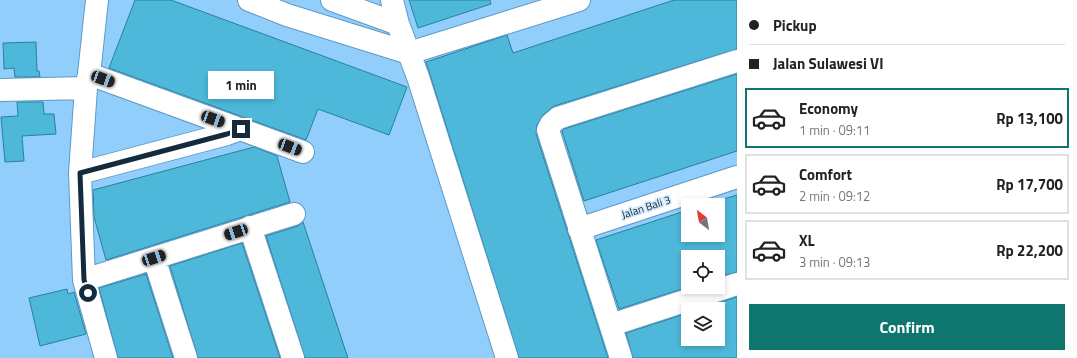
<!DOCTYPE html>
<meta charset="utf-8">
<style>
:root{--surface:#fff;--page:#f2f2f2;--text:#222;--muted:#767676;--line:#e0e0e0;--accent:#0f766e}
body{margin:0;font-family:"Titillium Web",sans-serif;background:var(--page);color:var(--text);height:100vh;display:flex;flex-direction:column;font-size:15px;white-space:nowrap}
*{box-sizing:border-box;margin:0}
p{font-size:13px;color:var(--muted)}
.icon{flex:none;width:22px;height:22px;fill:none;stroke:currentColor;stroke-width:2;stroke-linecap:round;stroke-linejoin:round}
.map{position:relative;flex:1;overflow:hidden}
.drawer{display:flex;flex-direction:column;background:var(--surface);width:340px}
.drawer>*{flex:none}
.guide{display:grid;align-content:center;height:88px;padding:0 12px;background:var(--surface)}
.needle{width:26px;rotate:329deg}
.tools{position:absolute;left:681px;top:198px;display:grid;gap:8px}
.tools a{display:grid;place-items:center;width:44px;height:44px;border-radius:0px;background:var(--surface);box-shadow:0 2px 6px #0003;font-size:20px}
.end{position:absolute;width:18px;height:18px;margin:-9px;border:5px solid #132b3d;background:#fff;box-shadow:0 0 0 2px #fff}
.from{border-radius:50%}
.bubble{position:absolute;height:28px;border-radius:0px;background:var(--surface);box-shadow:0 2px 6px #0003;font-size:13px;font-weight:700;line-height:28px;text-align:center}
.car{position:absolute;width:12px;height:24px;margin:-12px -6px;border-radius:5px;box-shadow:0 0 3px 1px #0007;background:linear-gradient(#222 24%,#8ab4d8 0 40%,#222 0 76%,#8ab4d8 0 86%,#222 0)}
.guide b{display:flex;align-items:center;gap:14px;height:38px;font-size:15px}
.guide b+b{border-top:1px solid var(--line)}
.guide i{width:10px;height:10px;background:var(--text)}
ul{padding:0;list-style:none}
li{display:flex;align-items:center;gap:12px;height:60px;margin:0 8px 6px;padding:0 4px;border:2px solid var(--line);border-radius:0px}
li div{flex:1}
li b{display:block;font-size:15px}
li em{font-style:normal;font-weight:700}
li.current{border-color:var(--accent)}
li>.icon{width:36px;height:36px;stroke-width:1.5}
.cta{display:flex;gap:8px;margin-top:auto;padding:8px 12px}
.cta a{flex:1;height:46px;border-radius:0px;background:var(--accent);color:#fff;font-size:16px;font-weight:700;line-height:46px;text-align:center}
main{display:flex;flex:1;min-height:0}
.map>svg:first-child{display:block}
</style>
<main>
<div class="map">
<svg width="737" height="358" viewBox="0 0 737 358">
<rect width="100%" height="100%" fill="#92cefc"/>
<path fill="#4db8d9" stroke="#29809a" d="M 135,0 L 171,0 L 407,87 L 389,135 L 318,109 L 306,140 L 109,68 Z
M 409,0 L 490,0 L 491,4 L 418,28 Z
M 674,0 L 737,0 L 737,49 L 554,106 L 543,115 L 537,125 L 536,134 L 608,358 L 519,358 L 426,62 L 507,35 L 513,53 Z
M 36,42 L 37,71 L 39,71 L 40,77 L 15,77 L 14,68 L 4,69 L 3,43 Z
M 737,74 L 737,151 L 584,201 L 562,131 L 564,129 Z
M 17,102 L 43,102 L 44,114 L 54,114 L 56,134 L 22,136 L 24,161 L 5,162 L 1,117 L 18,116 Z
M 254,147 L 277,156 L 290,202 L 106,260 L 94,217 L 93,190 Z
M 737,195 L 737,272 L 718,277 L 718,257 L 688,257 L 688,287 L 619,309 L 596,240 L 688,210 L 688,235 L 718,235 L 718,205 L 704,205 Z
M 303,222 L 339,331 L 348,358 L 305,358 L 266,236 L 298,226 Z
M 242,243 L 280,358 L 198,358 L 170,266 Z
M 146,274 L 173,358 L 118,358 L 99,288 Z
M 67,289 L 68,294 L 74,292 L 86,334 L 40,346 L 29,298 Z
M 737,297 L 737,358 L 633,358 L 626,333 L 688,313 L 688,339 L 718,339 L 718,309 L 701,309 Z"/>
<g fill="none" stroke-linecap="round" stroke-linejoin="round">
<g stroke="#5f99c4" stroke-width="24">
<path id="minor" d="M 97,0 L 89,74 L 86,88 L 80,173 L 84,280 L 106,358
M 249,0 L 287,15 L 409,53 L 579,0
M 332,0 L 398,24
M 392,0 L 398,24 L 418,77 L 507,358
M 89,74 L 303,152
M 0,90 L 86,88
M 80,173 L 227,134 L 241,129
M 250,227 L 293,358
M 579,229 L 737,177
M 154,258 L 186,358
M 84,280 L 294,214
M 611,325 L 737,284
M 621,358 L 548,130 L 551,124 L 558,118 L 737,61"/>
</g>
<use href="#minor" stroke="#fff" stroke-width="22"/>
</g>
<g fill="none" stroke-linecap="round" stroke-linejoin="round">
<path stroke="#132b3d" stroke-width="5" d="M 88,293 L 84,280 L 80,173 L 227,134 L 241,129"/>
</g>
<g text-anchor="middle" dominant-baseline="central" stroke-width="3.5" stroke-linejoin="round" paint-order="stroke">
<g font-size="11" fill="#132b3d" stroke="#d3eafd">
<text transform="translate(646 207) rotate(-18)">Jalan Bali 3</text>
</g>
</g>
</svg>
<div class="tools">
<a><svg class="needle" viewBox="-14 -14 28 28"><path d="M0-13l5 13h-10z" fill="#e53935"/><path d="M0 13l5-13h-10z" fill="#767676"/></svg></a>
<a><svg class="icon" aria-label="locate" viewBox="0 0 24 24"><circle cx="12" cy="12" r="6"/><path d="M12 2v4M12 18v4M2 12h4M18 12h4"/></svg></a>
<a><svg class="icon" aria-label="layers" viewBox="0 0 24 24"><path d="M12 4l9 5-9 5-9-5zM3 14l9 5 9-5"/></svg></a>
</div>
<i class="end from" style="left:88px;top:293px"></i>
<i class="end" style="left:241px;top:129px"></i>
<div class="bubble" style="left:208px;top:71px;width:66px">1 min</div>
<i class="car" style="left:103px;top:79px;rotate:110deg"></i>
<i class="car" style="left:213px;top:119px;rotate:110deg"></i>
<i class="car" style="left:290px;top:147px;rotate:111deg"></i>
<i class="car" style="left:236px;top:232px;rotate:252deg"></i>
<i class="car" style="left:154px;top:258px;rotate:72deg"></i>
</div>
<section class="drawer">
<div class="guide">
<b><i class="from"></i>Pickup</b>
<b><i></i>Jalan Sulawesi VI</b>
</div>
<ul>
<li class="current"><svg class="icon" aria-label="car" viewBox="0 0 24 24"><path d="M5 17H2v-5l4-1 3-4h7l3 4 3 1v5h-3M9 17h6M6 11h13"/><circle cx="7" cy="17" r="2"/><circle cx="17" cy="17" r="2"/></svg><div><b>Economy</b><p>1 min · 09:11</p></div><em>Rp 13,100</em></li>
<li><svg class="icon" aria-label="car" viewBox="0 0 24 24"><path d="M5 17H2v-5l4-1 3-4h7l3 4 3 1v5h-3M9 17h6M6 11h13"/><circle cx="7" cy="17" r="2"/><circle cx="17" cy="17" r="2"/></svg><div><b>Comfort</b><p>2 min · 09:12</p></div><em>Rp 17,700</em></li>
<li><svg class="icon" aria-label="car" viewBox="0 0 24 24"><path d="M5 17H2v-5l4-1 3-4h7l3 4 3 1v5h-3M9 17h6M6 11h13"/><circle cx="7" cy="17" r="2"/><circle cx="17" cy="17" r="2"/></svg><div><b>XL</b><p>3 min · 09:13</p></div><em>Rp 22,200</em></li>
</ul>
<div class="cta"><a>Confirm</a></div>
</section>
</main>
